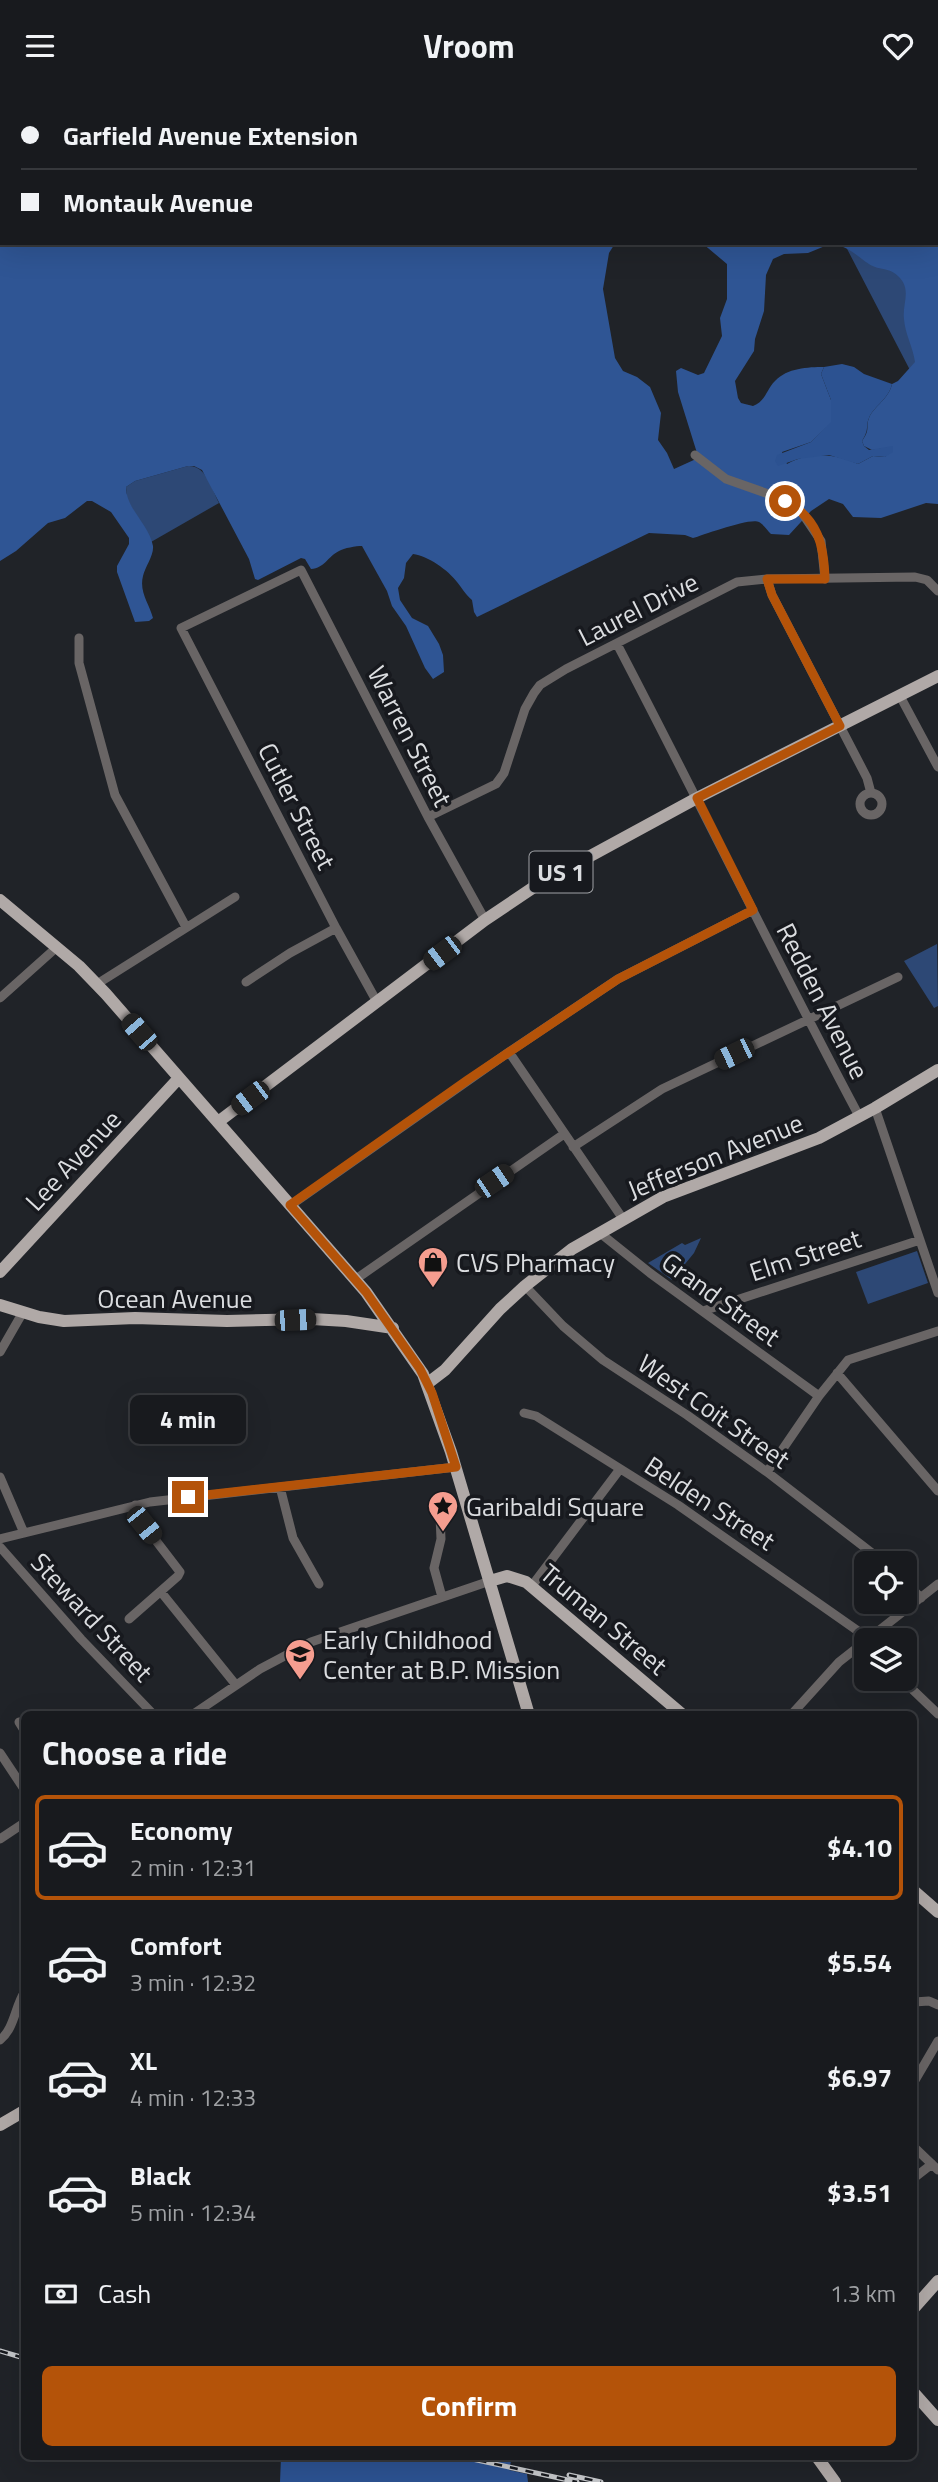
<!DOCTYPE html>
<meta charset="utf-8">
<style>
:root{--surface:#181a1e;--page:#25272b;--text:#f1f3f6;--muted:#9fa1a4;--line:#36383c;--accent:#b45309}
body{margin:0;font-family:"Titillium Web",sans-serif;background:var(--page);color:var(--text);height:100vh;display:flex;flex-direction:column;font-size:26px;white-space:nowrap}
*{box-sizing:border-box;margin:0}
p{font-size:23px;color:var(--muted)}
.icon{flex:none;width:38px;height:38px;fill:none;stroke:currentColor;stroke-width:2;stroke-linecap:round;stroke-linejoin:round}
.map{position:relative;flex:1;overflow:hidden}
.drawer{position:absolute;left:21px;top:1620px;width:896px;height:749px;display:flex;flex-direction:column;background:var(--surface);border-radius:10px;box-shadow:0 7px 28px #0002,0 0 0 2px var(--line)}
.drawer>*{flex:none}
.top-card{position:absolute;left:0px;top:0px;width:938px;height:154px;box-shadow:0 7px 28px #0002,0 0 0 2px var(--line);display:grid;align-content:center;height:154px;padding:0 21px;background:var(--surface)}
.buttons{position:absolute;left:854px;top:1460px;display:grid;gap:14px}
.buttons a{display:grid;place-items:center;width:63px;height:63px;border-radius:10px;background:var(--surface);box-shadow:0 7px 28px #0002,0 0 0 2px var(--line);font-size:35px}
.end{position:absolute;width:32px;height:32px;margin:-16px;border:9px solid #b45309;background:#fff;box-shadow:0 0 0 4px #fff}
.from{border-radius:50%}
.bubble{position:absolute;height:49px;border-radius:10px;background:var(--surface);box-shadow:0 7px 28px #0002,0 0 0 2px var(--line);font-size:23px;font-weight:700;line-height:49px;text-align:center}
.car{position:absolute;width:21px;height:42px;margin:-21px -10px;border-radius:9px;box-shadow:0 0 5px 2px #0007;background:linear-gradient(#222 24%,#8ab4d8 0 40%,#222 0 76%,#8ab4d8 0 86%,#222 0)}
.top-card b{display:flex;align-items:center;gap:24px;height:66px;font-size:26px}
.top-card b+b{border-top:2px solid var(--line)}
.top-card i{width:18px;height:18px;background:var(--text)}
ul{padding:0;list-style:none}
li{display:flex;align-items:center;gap:21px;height:105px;margin:0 14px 10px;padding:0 7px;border:4px solid transparent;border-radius:10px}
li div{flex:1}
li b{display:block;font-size:26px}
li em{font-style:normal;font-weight:700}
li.on{border-color:var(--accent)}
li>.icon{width:63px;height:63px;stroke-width:1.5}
h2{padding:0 21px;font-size:32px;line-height:84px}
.pay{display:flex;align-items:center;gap:18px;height:77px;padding:0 21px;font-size:26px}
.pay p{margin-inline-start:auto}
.button{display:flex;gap:14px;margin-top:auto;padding:14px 21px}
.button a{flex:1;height:80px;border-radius:10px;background:var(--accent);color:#fff;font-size:28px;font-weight:700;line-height:80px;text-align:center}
header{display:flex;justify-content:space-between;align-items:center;height:91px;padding:0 21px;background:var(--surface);font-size:32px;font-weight:700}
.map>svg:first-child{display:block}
</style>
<header><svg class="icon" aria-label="menu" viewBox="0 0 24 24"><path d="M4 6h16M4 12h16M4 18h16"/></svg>Vroom<svg class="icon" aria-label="heart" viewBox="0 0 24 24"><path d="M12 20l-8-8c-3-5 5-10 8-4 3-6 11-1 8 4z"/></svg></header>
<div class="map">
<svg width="938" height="2391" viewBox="0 0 938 2391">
<rect width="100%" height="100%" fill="#202328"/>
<path fill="#2d4875" d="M 938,0 L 938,333 L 844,152 L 936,152 L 936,2 L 767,2 Z
M 188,375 C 206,374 212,398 219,412 L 151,451 L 127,408 L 126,396 L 135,390 Z
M 937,853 L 938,915 L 934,917 L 904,870 Z
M 701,1147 L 694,1162 L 672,1189 L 648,1172 L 682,1152 L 685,1154 Z
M 917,1160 L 928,1192 L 868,1213 L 856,1181 Z"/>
<path fill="#2f5594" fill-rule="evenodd" d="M 0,0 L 938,0 L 938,413 L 926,412 L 881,427 L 853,426 L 843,413 L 829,408 L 811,420 L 789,444 L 771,443 C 767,439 763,433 759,431 C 751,426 703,444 693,447 L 685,444 L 649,442 L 477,526 L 474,521 L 472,509 C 465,503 462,497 457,491 C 448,479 428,465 413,463 L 406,472 L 404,487 L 398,497 L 400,509 L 412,527 L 428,535 L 439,553 L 443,564 L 444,581 L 433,588 L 425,577 L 406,535 L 392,515 L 387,500 L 362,455 C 356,455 344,457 339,460 C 327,466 325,477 311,478 L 305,468 L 301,467 L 258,489 L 255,488 L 249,468 L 202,379 L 194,375 L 188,375 L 135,390 L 126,396 C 126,418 149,433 153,455 C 154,464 145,476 143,485 C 139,501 149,512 153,527 L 149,530 L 135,531 L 117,481 L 117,475 L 129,453 L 129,447 L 111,421 L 92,410 L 87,410 L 65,427 L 48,432 L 16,460 L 0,470 ZM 2,2 L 936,2 L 936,152 L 702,152 L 727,173 L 727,208 L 720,227 L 722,245 L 704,282 L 698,284 L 681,277 L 676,280 L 678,301 L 697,362 L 696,368 L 674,378 L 667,362 L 658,349 L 661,322 L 650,296 L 637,286 L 623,280 L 615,267 L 603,198 L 609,162 L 614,154 L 619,152 L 2,152 ZM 830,153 C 849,155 855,164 869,173 C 879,180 888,175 899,186 C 912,199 902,213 904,228 C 905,243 913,256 915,271 L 898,290 L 892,293 C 889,308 873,316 869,327 C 865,337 871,337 862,350 L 864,355 L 872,359 L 892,356 L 885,366 L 873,365 L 858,373 C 834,363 811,360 787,373 L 782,361 L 811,351 L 832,331 L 831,309 L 821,283 L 824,276 C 808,276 787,277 775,290 C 766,299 766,310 753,315 L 741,312 L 738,307 L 735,290 L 754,260 L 755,248 L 764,220 L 766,184 L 773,168 L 784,163 L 808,162 Z"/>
<path fill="#2c5291" d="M 842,273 L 854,276 L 864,283 L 892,293 C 889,308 873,316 869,327 C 865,337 870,337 862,350 L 864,355 L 869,359 L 893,355 L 893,361 L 885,366 L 873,365 L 858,373 L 829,364 L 798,368 L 778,375 L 775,370 L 777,364 L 811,351 L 831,331 L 831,309 L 821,283 L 824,276 Z
M 281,2366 L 532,2366 L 528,2391 L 280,2391 Z"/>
<path fill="#202328" d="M 512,2366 L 523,2367 L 523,2369 L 530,2371 L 532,2366 L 536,2366 L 531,2391 L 528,2391 L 527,2383 L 509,2379 Z"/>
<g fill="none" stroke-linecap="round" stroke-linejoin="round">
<path stroke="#696565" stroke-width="9" d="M 695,364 L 726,388 L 780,407 L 800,419 L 821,450 L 825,488
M 767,488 L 772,504 L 867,687 L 871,702
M 79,547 L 79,572 L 115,704 L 186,836
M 617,553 C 699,710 776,869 859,1025
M 900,605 L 938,676
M860 713a11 11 0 1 1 22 0a11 11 0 1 1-22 0Z
M 428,726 L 496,693 L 504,682 L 525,618 L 534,602 L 540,594 L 566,578 L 737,491 L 767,488 L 915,486 L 927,489 L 938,500
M 246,891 L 290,862 L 336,837
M 97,893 L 235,806
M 0,907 L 57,856
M 377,911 L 336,837 L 181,537 L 301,479 L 428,726 L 485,829
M 509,961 L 623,1128
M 875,1017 L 938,1202
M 573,1056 L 662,998 L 898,886
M 291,1114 L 509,961 L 618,888 L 753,819
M 600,1142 L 650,1182 L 819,1305
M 356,1188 L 564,1043
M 525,1195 L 563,1235 L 603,1269 L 687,1324 L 767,1381 L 885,1472
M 703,1220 L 920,1149
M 0,1261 L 23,1221
M 837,1282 L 938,1400
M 524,1322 L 536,1325 L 678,1414 L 868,1547
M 767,1381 L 819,1305 L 848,1269 L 938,1240
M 0,1386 L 24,1442
M 280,1396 L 293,1447 L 319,1493
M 440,1425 L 441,1448 L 434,1477 L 442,1506
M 0,1448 L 150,1411 L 456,1376
M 0,1456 L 81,1548 L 154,1624
M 905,1490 L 921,1507
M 531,1496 L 620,1378
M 161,1501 L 236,1594
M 129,1528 L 178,1485 L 180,1481 L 144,1434 L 135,1414
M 913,1599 L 938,1623
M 192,1624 L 260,1578 L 311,1551 L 490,1490
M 791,1624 L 839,1571 L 938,1493
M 19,1631 L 24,1639
M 0,1662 L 24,1698
M 0,1748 L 24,1732
M 914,1911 L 929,1910 L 938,1914
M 0,1949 C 14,1938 15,1916 24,1902
M 914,1991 L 938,1950
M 914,2056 L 938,2079
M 914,2087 L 932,2073"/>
<path stroke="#b0a9a7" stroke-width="12" d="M 0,809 L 79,875 L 106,903 L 366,1201 L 423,1283 L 451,1361 L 529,1624
M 218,1031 L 485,829 L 537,794 L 697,707 L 938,585
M 0,1181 L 179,987
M 0,1214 L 39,1226 L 64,1230 L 135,1227 L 227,1230 L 312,1228 L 346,1230 L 393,1237
M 428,1292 L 445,1279 L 500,1218 L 525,1195 L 572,1158 L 663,1106 L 819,1047 L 875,1017 L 938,979
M 490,1490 L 507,1485 L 526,1491 L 683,1624
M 914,1800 L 938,1821
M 0,2034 L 24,2020
M 914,2217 L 938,2190
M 914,2302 L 938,2329
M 817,2366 L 835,2391"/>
<g stroke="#c5c7ca" stroke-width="5">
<path id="rail" d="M 0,2260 L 24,2267
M 463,2366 L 577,2391
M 569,2384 L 601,2391"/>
</g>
<use href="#rail" stroke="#17191e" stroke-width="2.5" stroke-dasharray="8" stroke-linecap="butt"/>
</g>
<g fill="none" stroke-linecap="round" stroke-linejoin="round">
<path stroke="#b45309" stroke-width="9" d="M 188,1406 L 456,1376 L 432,1302 L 420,1278 L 366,1201 L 290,1114 L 469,988 L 618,888 L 753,819 L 697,707 L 840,635 L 772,504 L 767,488 L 825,488 C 824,454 818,427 785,410"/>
</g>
<defs>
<g id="shop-pin" transform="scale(1.575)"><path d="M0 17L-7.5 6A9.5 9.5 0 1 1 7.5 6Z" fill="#f59d8f" stroke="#17191e"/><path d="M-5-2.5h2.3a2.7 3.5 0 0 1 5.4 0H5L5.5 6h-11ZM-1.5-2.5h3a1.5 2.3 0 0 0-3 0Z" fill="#111"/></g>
<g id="sight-pin" transform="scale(1.575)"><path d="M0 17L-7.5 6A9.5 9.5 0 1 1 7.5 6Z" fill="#f59d8f" stroke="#17191e"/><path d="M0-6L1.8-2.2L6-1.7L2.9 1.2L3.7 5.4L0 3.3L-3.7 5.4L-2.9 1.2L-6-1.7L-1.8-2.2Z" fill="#111"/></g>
<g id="school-pin" transform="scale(1.575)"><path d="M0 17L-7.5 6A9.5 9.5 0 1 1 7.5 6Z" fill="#f59d8f" stroke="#17191e"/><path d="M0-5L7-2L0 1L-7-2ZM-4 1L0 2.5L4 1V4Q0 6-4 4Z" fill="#111"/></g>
</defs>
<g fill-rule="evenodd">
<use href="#shop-pin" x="433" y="1171"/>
<use href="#sight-pin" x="443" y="1415"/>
<use href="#school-pin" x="300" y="1563"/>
</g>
<g text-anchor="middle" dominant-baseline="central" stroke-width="7" stroke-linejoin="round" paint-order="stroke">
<rect fill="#17191e" stroke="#a0a2a6" stroke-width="2" x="529.5" y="760.5" width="63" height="41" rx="5"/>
<g font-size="24" font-weight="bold" fill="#dbdde0">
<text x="561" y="781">US 1</text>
</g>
<g font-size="26" fill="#dbdde0" stroke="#17191e">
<text transform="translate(638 518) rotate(-27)">Laurel Drive</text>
<text transform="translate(410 645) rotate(63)">Warren Street</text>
<text transform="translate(297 715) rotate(63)">Cutler Street</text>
<text transform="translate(823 910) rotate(63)">Redden Avenue</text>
<text transform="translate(715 1065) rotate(-22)">Jefferson Avenue</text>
<text transform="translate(73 1069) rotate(-47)">Lee Avenue</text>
<text transform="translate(805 1164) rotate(-18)">Elm Street</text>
<text x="175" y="1207">Ocean Avenue</text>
<text transform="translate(721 1208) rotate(36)">Grand Street</text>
<text transform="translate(714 1320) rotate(35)">West Coit Street</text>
<text transform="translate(710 1412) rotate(33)">Belden Street</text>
<text transform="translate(92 1526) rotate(47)">Steward Street</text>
<text transform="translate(604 1528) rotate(40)">Truman Street</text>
</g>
<g font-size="26" fill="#dbdde0" stroke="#17191e" text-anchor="start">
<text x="456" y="1171">CVS Pharmacy</text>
<text x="466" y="1415">Garibaldi Square</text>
<text x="323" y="1548">Early Childhood<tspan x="323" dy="30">Center at B.P. Mission</tspan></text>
</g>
</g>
</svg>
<div class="buttons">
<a><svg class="icon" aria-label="locate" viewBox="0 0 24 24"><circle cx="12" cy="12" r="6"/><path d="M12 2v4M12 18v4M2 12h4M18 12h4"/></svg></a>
<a><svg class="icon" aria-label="layers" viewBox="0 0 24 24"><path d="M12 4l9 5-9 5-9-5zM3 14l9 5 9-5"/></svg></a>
</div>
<i class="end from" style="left:785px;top:410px"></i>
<i class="end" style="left:188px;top:1406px"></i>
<div class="bubble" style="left:130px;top:1304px;width:116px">4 min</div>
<i class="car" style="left:442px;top:862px;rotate:233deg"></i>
<i class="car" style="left:139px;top:941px;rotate:319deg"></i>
<i class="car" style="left:734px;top:963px;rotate:244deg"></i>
<i class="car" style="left:250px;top:1007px;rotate:233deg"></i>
<i class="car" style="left:494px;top:1090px;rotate:56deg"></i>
<i class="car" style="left:295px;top:1229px;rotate:88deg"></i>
<i class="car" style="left:144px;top:1434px;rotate:141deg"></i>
<div class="top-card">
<b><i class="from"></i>Garfield Avenue Extension</b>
<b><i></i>Montauk Avenue</b>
</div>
<section class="drawer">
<h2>Choose a ride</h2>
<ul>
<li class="on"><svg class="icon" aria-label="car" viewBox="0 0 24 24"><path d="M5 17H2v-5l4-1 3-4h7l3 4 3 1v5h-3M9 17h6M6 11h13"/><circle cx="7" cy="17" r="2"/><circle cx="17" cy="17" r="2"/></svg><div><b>Economy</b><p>2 min · 12:31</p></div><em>$4.10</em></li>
<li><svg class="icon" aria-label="car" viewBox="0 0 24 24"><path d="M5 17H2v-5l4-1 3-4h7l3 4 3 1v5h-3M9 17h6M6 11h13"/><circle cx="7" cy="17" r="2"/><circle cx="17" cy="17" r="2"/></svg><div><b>Comfort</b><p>3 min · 12:32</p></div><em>$5.54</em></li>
<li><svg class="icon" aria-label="car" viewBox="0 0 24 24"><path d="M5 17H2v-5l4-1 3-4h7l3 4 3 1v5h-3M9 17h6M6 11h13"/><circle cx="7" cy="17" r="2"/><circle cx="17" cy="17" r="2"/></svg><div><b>XL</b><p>4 min · 12:33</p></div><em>$6.97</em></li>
<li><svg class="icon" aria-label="car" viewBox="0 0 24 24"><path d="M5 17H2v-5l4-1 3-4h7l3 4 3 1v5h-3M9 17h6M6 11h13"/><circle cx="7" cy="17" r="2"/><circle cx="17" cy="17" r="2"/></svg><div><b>Black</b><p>5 min · 12:34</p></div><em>$3.51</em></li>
</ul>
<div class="pay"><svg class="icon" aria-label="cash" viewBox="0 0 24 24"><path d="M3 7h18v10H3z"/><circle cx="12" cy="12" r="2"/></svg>Cash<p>1.3 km</p></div>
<div class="button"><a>Confirm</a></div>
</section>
</div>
